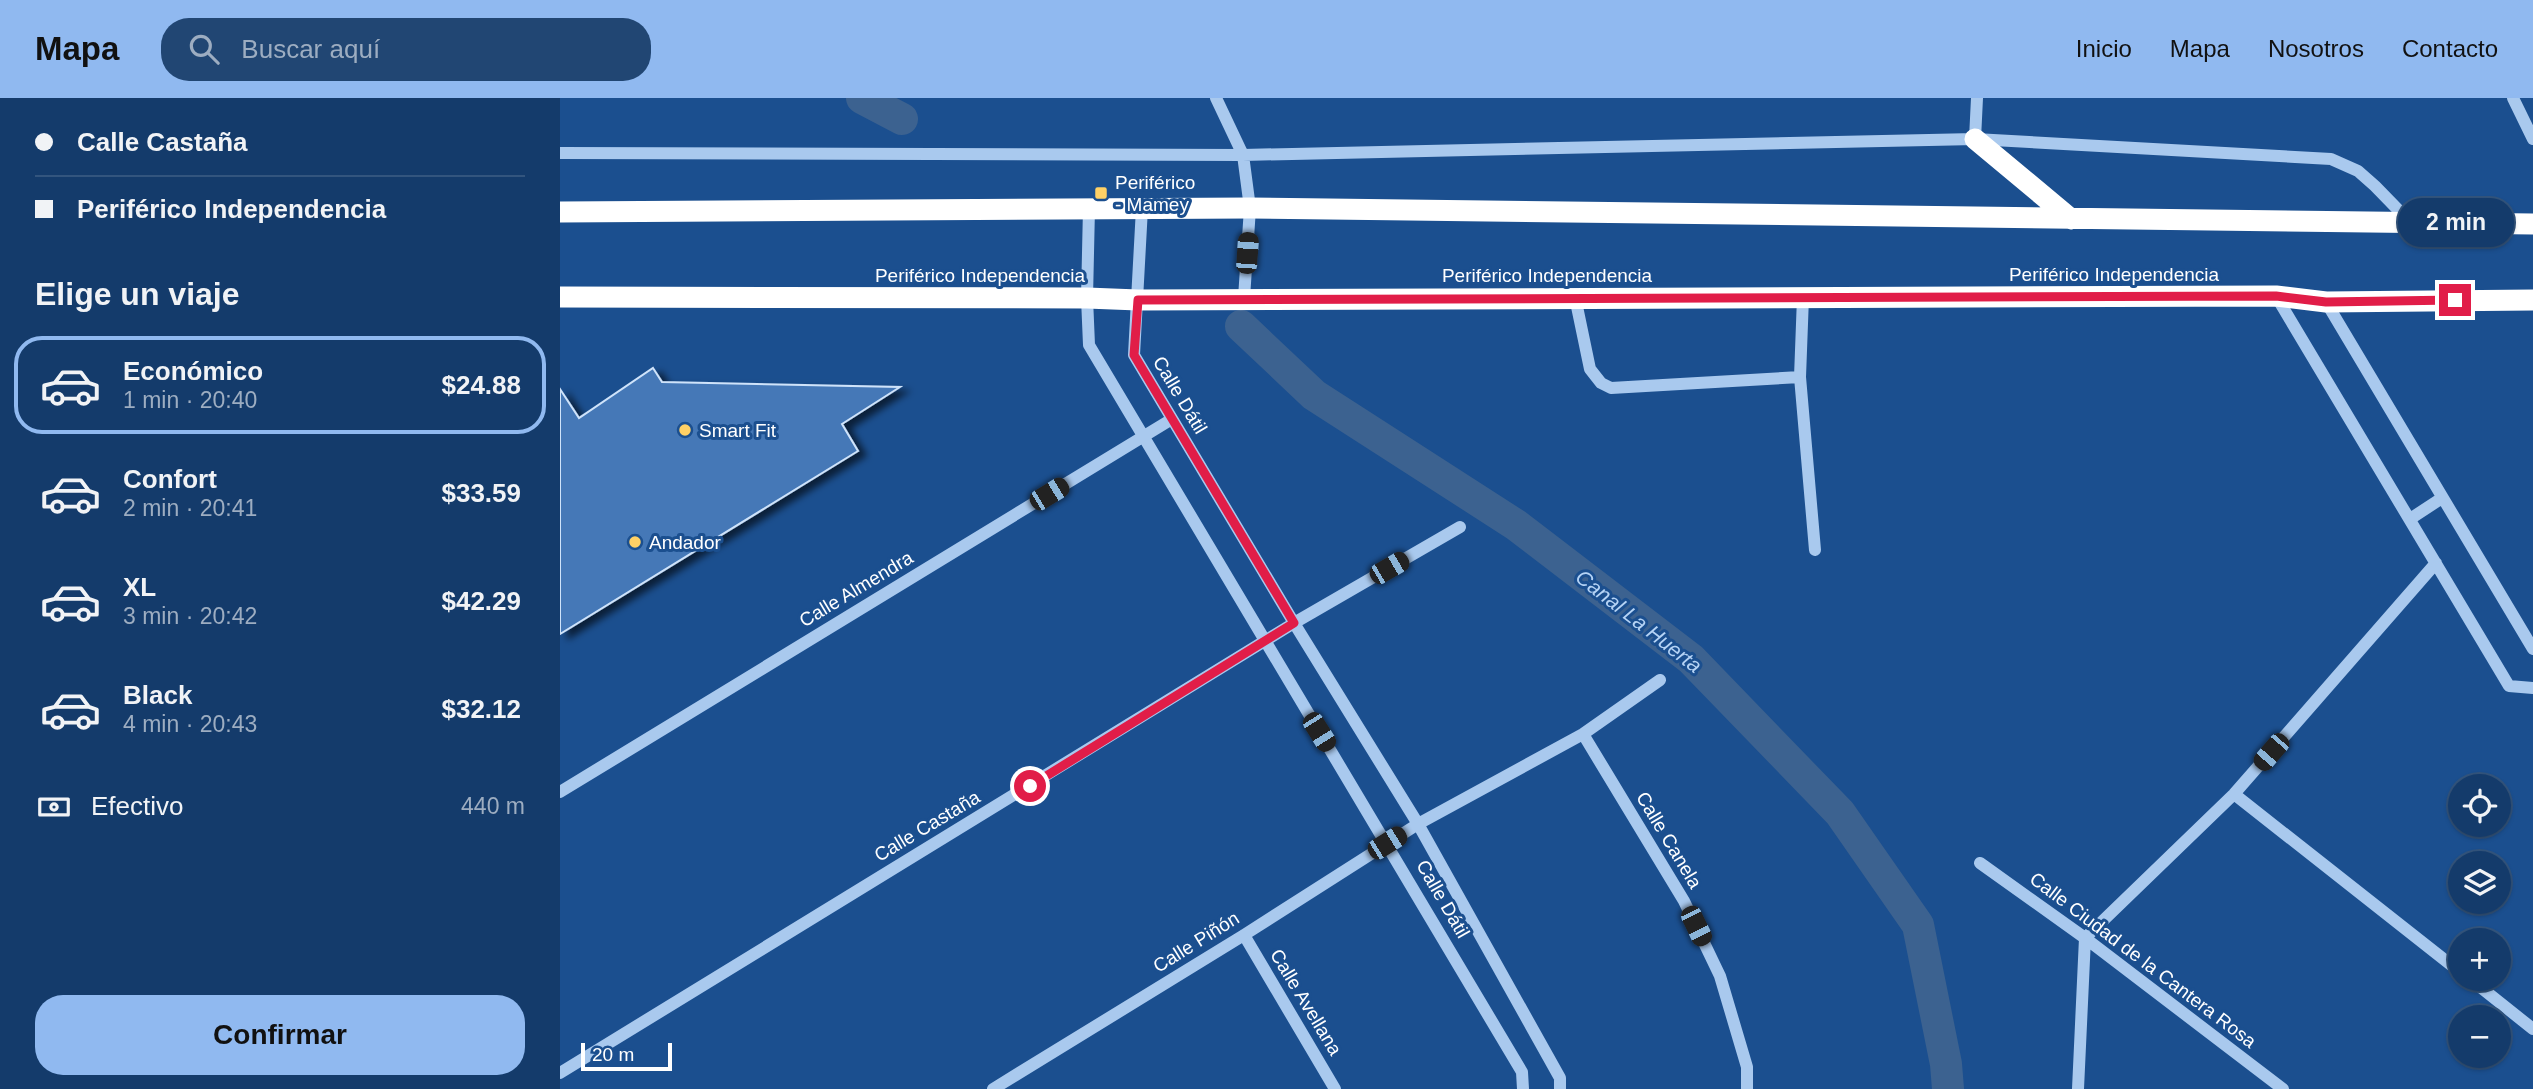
<!DOCTYPE html>
<html lang="es">
<meta charset="utf-8">
<style>
:root{--surface:#143b6b;--page:#214673;--text:#f1f3f6;--muted:#9dadc1;--line:#33557e;--accent:#90b9f0}
body{margin:0;font-family:Arial,sans-serif;background:var(--page);color:var(--text);height:100vh;display:flex;flex-direction:column;font-size:26px;white-space:nowrap}
*{box-sizing:border-box;margin:0}
p{font-size:23px;color:var(--muted)}
.icon{flex:none;width:38px;height:38px;fill:none;stroke:currentColor;stroke-width:2;stroke-linecap:round;stroke-linejoin:round}
.map{position:relative;flex:1;overflow:hidden}
.drawer{display:flex;flex-direction:column;background:var(--surface);width:560px}
.drawer>*{flex:none}
.guide{display:grid;align-content:center;height:154px;padding:0 35px;background:var(--surface)}
.fabs{position:absolute;left:1888px;top:676px;display:grid;gap:14px}
.fabs a{display:grid;place-items:center;width:63px;height:63px;border-radius:50%;background:var(--surface);box-shadow:0 2px 5px #0004,0 0 0 2px var(--line);font-size:35px}
.scale{position:absolute;left:21px;bottom:18px;width:91px;box-sizing:border-box;padding-left:7px;border:4px solid #fff;border-top:0;font-size:19px;line-height:24px;white-space:nowrap;color:#fff;-webkit-text-stroke:5px #1b4f8f;paint-order:stroke}
.end{position:absolute;width:32px;height:32px;margin:-16px;border:9px solid #e11d48;background:#fff;box-shadow:0 0 0 4px #fff}
.from{border-radius:50%}
.bubble{position:absolute;height:49px;border-radius:24px;background:var(--surface);box-shadow:0 2px 5px #0004,0 0 0 2px var(--line);font-size:23px;font-weight:700;line-height:49px;text-align:center}
.car{position:absolute;width:21px;height:42px;margin:-21px -10px;border-radius:9px;box-shadow:0 0 5px 2px #0007;background:linear-gradient(#222 24%,#8ab4d8 0 40%,#222 0 76%,#8ab4d8 0 86%,#222 0)}
.guide b{display:flex;align-items:center;gap:24px;height:66px;font-size:26px}
.guide b+b{border-top:2px solid var(--line)}
.guide i{width:18px;height:18px;background:var(--text)}
ul{padding:0;list-style:none}
li{display:flex;align-items:center;gap:21px;height:98px;margin:0 14px 10px;padding:0 21px;border:4px solid transparent;border-radius:28px}
li div{flex:1}
li b{display:block;font-size:26px}
li em{font-style:normal;font-weight:700}
li.active{border-color:var(--accent)}
li>.icon{width:63px;height:63px;stroke-width:1.5}
h2{padding:0 35px;font-size:32px;line-height:84px}
.pay{display:flex;align-items:center;gap:18px;height:77px;padding:0 35px;font-size:26px}
.pay p{margin-inline-start:auto}
.action{display:flex;gap:14px;margin-top:auto;padding:14px 35px}
.action a{flex:1;height:80px;border-radius:28px;background:var(--accent);color:#111;font-size:28px;font-weight:700;line-height:80px;text-align:center}
header{display:flex;align-items:center;gap:42px;box-sizing:border-box;height:98px;padding:0 35px;background:var(--accent);color:#111}
header strong{font-size:33px}
nav{display:flex;gap:38px;margin-inline-start:auto;font-size:24px}
.search{width:490px;height:63px;background:var(--page);display:flex;align-items:center;gap:18px;box-sizing:border-box;padding:0 24px;border-radius:28px;color:var(--muted);font-size:26px}
main{display:flex;flex:1;min-height:0}
.map>svg:first-child{display:block}
</style>
<header>
<strong>Mapa</strong>
<div class="search"><svg class="icon" aria-label="search" viewBox="0 0 24 24"><circle cx="10" cy="10" r="6"/><path d="M15 15l6 6"/></svg>Buscar aquí</div>
<nav><a>Inicio</a><a>Mapa</a><a>Nosotros</a><a>Contacto</a></nav>
</header>
<main>
<section class="drawer">
<div class="guide">
<b><i class="from"></i>Calle Castaña</b>
<b><i></i>Periférico Independencia</b>
</div>
<h2>Elige un viaje</h2>
<ul>
<li class="active"><svg class="icon" aria-label="car" viewBox="0 0 24 24"><path d="M5 17H2v-5l4-1 3-4h7l3 4 3 1v5h-3M9 17h6M6 11h13"/><circle cx="7" cy="17" r="2"/><circle cx="17" cy="17" r="2"/></svg><div><b>Económico</b><p>1 min · 20:40</p></div><em>$24.88</em></li>
<li><svg class="icon" aria-label="car" viewBox="0 0 24 24"><path d="M5 17H2v-5l4-1 3-4h7l3 4 3 1v5h-3M9 17h6M6 11h13"/><circle cx="7" cy="17" r="2"/><circle cx="17" cy="17" r="2"/></svg><div><b>Confort</b><p>2 min · 20:41</p></div><em>$33.59</em></li>
<li><svg class="icon" aria-label="car" viewBox="0 0 24 24"><path d="M5 17H2v-5l4-1 3-4h7l3 4 3 1v5h-3M9 17h6M6 11h13"/><circle cx="7" cy="17" r="2"/><circle cx="17" cy="17" r="2"/></svg><div><b>XL</b><p>3 min · 20:42</p></div><em>$42.29</em></li>
<li><svg class="icon" aria-label="car" viewBox="0 0 24 24"><path d="M5 17H2v-5l4-1 3-4h7l3 4 3 1v5h-3M9 17h6M6 11h13"/><circle cx="7" cy="17" r="2"/><circle cx="17" cy="17" r="2"/></svg><div><b>Black</b><p>4 min · 20:43</p></div><em>$32.12</em></li>
</ul>
<div class="pay"><svg class="icon" aria-label="cash" viewBox="0 0 24 24"><path d="M3 7h18v10H3z"/><circle cx="12" cy="12" r="2"/></svg>Efectivo<p>440 m</p></div>
<div class="action"><a>Confirmar</a></div>
</section>
<div class="map">
<svg width="1973" height="991" viewBox="0 0 1973 991">
<defs>
<filter id="shadow"><feDropShadow dx="8" dy="4.5" stdDeviation="3.5" flood-color="#0009"/></filter>
</defs>
<rect width="100%" height="100%" fill="#1b4f8f"/>
<g fill="none" stroke-linecap="round" stroke-linejoin="round">
<path stroke="#3c6290" stroke-width="32" d="M 302,0 L 342,21
M 681,228 L 754,297 L 956,427 L 1131,561 L 1280,715 L 1358,827 L 1386,966 L 1388,991"/>
</g>
<path fill="#4478b7" stroke="#cfe3fa" stroke-width="2" filter="url(#shadow)" d="M 93,270 L 102,284 L 340,289 L 282,326 L 298,353 L 0,536 L 0,291 L 19,320 Z"/>
<g fill="none" stroke-linecap="round" stroke-linejoin="round">
<path stroke="#a9c9ee" stroke-width="12" d="M 656,0 L 683,57 L 690,110 L 684,200
M 1953,0 L 1973,41
M 1415,41 L 1417,0
M 0,55 L 683,57 L 1415,41 L 1771,61 L 1798,73 L 1815,88 L 1850,124
M 529,110 L 527,200 L 529,247 L 962,974 L 963,991
M 582,110 L 574,257 L 734,525 L 858,726 L 1000,980 L 1000,991
M 1716,198 L 1949,588 L 1973,590
M 1015,199 L 1030,271 L 1041,285 L 1051,290 L 1240,279
M 1243,199 L 1240,279 L 1255,452
M 1766,204 L 1973,551
M 1850,421 L 1882,400
M 1023,636 L 1124,803 L 1160,878 L 1187,969 L 1187,991
M 0,694 L 612,321
M 1674,696 L 1900,874
M 1420,765 L 1525,840 L 1723,991
M 684,837 L 775,991
M 1909,880 L 1973,931
M 0,975 L 734,525 L 900,429
M 433,991 L 684,837 L 858,726 L 1023,636 L 1100,582
M 1518,991 L 1525,840 L 1674,696 L 1876,465"/>
<path stroke="#fff" stroke-width="21" d="M 1415,41 L 1511,121
M 0,114 L 690,110 L 1973,126
M 0,199 L 527,200 L 578,202 L 1716,198 L 1766,204 L 1973,202"/>
</g>
<g fill="none" stroke-linecap="round" stroke-linejoin="round">
<path stroke="#e11d48" stroke-width="9" d="M 470,688 L 734,525 L 574,257 L 578,202 L 1716,198 L 1766,204 L 1895,202"/>
</g>
<g fill="#ffd166" stroke="#1b4f8f" stroke-width="2.5">
<rect x="534" y="88" width="14" height="14" rx="3.5"/>
<circle cx="125" cy="332" r="7"/>
<circle cx="75" cy="444" r="7"/>
</g>
<g text-anchor="middle" dominant-baseline="central" stroke-width="6" stroke-linejoin="round" paint-order="stroke">
<g font-size="19" fill="#fff" stroke="#1b4f8f" text-anchor="start">
<text x="555" y="84">Periférico<tspan x="555" dy="22">- Mamey</tspan></text>
<text x="139" y="332">Smart Fit</text>
<text x="89" y="444">Andador</text>
</g>
<g font-size="19" fill="#fff" stroke="#1b4f8f">
<text x="1554" y="176">Periférico Independencia</text>
<text x="420" y="177">Periférico Independencia</text>
<text x="987" y="177">Periférico Independencia</text>
<text transform="translate(620 297) rotate(59)">Calle Dátil</text>
<text transform="translate(296 491) rotate(-31)">Calle Almendra</text>
<text transform="translate(367 728) rotate(-31)">Calle Castaña</text>
<text transform="translate(1109 742) rotate(59)">Calle Canela</text>
<text transform="translate(883 801) rotate(60)">Calle Dátil</text>
<text transform="translate(636 844) rotate(-32)">Calle Piñón</text>
<text transform="translate(1583 862) rotate(37)">Calle Ciudad de la Cantera Rosa</text>
<text transform="translate(746 904) rotate(59)">Calle Avellana</text>
</g>
<g font-size="21" font-style="italic" fill="#b5d3f5" stroke="#1b4f8f">
<text transform="translate(1079 523) rotate(38)">Canal La Huerta</text>
</g>
</g>
</svg>
<div class="fabs">
<a><svg class="icon" aria-label="locate" viewBox="0 0 24 24"><circle cx="12" cy="12" r="6"/><path d="M12 2v4M12 18v4M2 12h4M18 12h4"/></svg></a>
<a><svg class="icon" aria-label="layers" viewBox="0 0 24 24"><path d="M12 4l9 5-9 5-9-5zM3 14l9 5 9-5"/></svg></a>
<a>+</a>
<a>−</a>
</div>
<div class="scale">20 m</div>
<i class="end from" style="left:470px;top:688px"></i>
<i class="end" style="left:1895px;top:202px"></i>
<div class="bubble" style="left:1838px;top:100px;width:116px">2 min</div>
<i class="car" style="left:687px;top:155px;rotate:4deg"></i>
<i class="car" style="left:489px;top:396px;rotate:59deg"></i>
<i class="car" style="left:829px;top:470px;rotate:60deg"></i>
<i class="car" style="left:759px;top:634px;rotate:148deg"></i>
<i class="car" style="left:1711px;top:654px;rotate:221deg"></i>
<i class="car" style="left:827px;top:745px;rotate:58deg"></i>
<i class="car" style="left:1136px;top:828px;rotate:154deg"></i>
</div>
</main>
